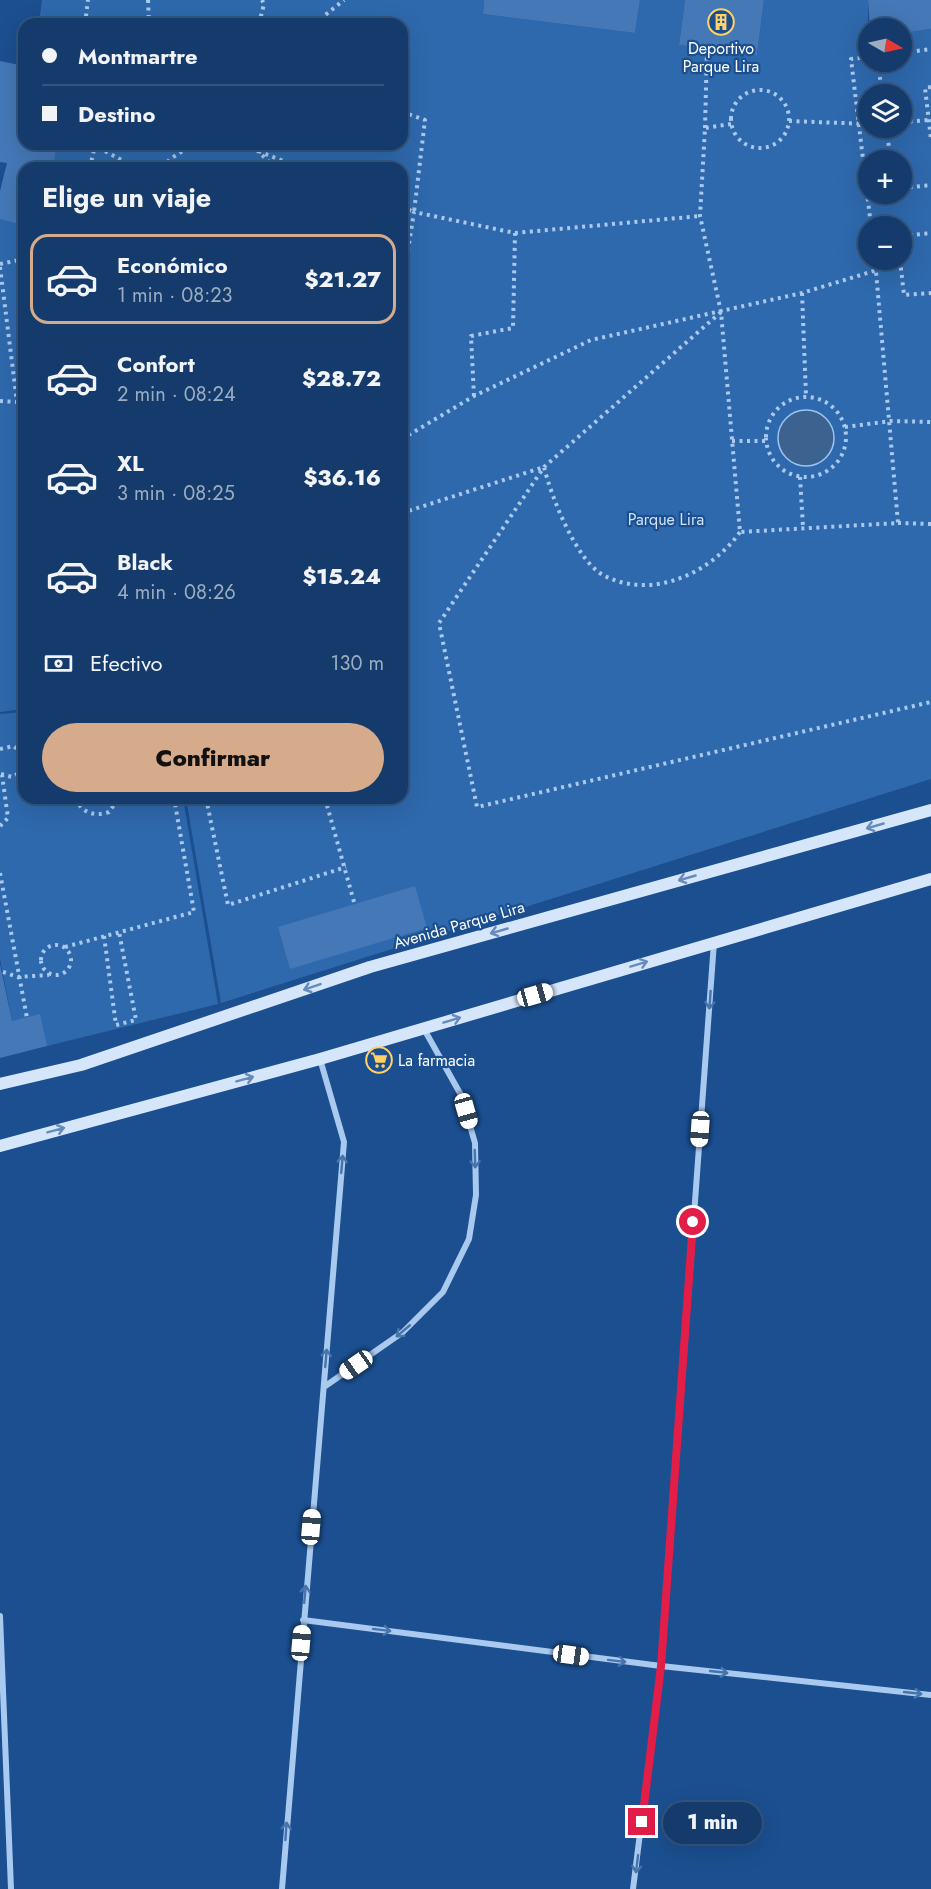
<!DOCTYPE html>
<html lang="es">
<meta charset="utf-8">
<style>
:root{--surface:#143b6b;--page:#1d4271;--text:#f1f3f6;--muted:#9dadc1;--line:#33557e;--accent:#d6ab8b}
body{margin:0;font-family:Jost,sans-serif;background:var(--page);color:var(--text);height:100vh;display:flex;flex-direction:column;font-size:22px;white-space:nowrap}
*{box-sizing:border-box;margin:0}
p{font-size:20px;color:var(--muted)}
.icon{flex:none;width:33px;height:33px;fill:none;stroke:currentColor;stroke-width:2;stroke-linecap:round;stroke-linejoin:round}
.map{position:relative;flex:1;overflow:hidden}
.panel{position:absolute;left:18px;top:162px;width:390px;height:642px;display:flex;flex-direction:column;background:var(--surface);border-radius:18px;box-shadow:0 6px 24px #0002,0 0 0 2px var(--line)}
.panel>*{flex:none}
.hud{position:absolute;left:18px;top:18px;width:390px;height:132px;border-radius:18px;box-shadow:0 6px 24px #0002,0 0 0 2px var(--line);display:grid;align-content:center;height:132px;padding:0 24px;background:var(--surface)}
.needle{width:39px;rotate:99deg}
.buttons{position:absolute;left:858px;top:18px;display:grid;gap:12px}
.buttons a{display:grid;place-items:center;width:54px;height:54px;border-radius:50%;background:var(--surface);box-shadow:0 6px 24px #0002,0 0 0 2px var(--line);font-size:30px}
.end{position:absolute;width:27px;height:27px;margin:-14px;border:8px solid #e11d48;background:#fff;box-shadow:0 0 0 3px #fff}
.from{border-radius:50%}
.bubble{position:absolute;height:42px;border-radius:21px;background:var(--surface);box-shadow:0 6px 24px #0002,0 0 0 2px var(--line);font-size:20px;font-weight:800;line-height:42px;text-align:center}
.car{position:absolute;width:18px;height:36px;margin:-18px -9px;border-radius:8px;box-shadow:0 0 4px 2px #0007;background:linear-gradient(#fff 24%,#345 0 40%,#fff 0 76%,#345 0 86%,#fff 0)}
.hud b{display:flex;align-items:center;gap:21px;height:57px;font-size:22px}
.hud b+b{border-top:2px solid var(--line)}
.hud i{width:15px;height:15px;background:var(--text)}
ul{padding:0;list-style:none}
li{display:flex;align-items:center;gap:18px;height:90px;margin:0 12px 9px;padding:0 12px;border:3px solid transparent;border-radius:18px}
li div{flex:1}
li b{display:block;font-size:22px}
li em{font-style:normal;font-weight:800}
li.on{border-color:var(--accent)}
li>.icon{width:54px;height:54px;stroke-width:1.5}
h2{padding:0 24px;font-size:27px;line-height:72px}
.pay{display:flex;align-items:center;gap:15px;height:66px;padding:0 24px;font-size:22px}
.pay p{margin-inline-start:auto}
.action{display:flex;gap:12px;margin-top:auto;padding:12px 24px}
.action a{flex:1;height:69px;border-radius:36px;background:var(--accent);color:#111;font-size:24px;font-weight:800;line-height:69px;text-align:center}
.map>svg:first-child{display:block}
</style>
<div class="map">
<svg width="931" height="1889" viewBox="0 0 931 1889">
<rect width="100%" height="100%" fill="#1b4f8f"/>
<path fill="#2e69ad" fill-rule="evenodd" d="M 42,0 L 484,0 L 483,14 L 635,33 L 640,0 L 685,0 L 679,45 L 757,55 L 764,0 L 868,0 L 868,62 L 902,62 L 902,33 L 931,29 L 931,779 L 221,1003 L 186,798 L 402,798 L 402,168 L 53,168 L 57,144 L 402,144 L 402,24 L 39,24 ZM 868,94 L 902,94 L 902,128 L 868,128 ZM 868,160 L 902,160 L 902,194 L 868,194 ZM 868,226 L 902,226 L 902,260 L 868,260 Z
M 0,219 L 24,226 L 24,709 L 0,712 Z
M 24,712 L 24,798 L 183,798 L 218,1004 L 47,1046 L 12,1021 L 0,959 L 0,714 Z"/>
<path fill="#3c6290" stroke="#9cc4f0" stroke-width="1.5" d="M778 438a28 28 0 1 1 56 0a28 28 0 1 1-56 0Z"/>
<path fill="#4478b7" d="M 484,0 L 640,0 L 635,33 L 483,14 Z
M 685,0 L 764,0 L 757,55 L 679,45 Z
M 868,0 L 931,0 L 931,29 L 902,33 L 902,28 L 870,28 Z
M 0,61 L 24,66 L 24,144 L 57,144 L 53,168 L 24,168 L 24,226 L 0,219 L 0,191 L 7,163 L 0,162 Z
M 415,886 L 427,928 L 290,969 L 278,927 Z
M 0,964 L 12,1021 L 40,1014 L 47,1046 L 0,1058 Z"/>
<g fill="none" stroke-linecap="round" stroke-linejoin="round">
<path stroke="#a9c9ee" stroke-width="4" stroke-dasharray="3 4.5" stroke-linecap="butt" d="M 148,0 L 149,24
M 85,24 L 88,0
M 259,24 L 264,4 L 262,0
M 314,24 L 344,0
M 902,53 L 931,49
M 868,57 L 851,59 L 871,226
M 878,62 L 882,94
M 931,87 L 925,88 L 931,139
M731 119a29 29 0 1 1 58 0a29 29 0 1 1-58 0Z
M 402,112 L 425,120 L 414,212 L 402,207
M 789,121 L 868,124
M 902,122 L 929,120
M 731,124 L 705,128 L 700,216 L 721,312 L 740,532 L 898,523 L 875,260
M 705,128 L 707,48
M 886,128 L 891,160
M 92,144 L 136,168
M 243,144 L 258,151 L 275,168
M 259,144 L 258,151 L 301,168
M 90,168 L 95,145
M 163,168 L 170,159 L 194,144
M 902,188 L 931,185
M 902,236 L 931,233
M 900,260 L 904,295 L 931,293
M 0,264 L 24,259
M 0,267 L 17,402 L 24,405
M 402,288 L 414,212 L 515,233 L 700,216
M 802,293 L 806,396
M 721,312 L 544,467 L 439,623 L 477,807 L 931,702
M 474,396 L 471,336 L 513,328 L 515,233
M766 437a40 40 0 1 1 80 0a40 40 0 1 1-80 0Z
M 0,401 L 17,402
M 845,427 L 891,421 L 931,422
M 402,439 L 474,396 L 591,340 L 802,293 L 900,263
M 732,441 L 766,441
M 800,477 L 803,527
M 402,513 L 544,467 C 551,496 576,560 603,575 C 652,601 711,573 740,532
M 898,523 L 931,524
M 402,653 L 406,675 L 402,699
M 0,749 L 14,746 L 24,756
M 1,774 L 12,777 L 21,772 L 24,766
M 76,798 C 81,813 95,817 109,812 L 119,798
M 206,798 L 228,905 L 346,867
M 325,798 L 354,902
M 0,826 L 8,818 L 2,775
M 0,873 L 27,1018
M 104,936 L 116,1025 L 136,1020 L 119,932
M41 960a15 15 0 1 1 30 0a15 15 0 1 1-30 0Z
M 65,947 L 194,912 L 174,798
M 3,972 L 18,977 L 49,975"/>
<path stroke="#a9c9ee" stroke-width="6" d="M 324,1387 L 403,1332 L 443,1292 L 469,1239 L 476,1195 L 475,1143 L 461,1095 L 424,1029
M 0,1616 L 11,1889
M 303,1620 L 661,1666 L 931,1695
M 282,1889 L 344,1142 L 320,1059
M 633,1889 L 661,1666 L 714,942"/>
<path stroke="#d6e6fa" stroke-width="12" d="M 0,1084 L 81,1065 L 370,967 L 931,810
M 0,1146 L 320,1059 L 931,879"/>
</g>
<defs><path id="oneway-shaft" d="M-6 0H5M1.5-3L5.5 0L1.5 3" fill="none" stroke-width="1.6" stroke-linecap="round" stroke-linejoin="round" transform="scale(1.5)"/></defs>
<g stroke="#668bba">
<use href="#oneway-shaft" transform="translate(875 826) rotate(164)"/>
<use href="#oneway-shaft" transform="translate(687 878) rotate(164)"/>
<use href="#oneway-shaft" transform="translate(499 931) rotate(164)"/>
<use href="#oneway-shaft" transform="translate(639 964) rotate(-17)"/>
<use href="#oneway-shaft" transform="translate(312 987) rotate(161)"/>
<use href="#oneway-shaft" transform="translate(452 1020) rotate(-17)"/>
<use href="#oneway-shaft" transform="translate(245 1079) rotate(-15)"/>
<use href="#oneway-shaft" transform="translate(56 1130) rotate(-15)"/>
</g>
<g stroke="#4674ac">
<use href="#oneway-shaft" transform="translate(710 1000) rotate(94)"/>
<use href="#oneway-shaft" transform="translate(475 1159) rotate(88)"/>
<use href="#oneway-shaft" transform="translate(342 1164) rotate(-85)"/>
<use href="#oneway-shaft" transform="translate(403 1331) rotate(140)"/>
<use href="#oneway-shaft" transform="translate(326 1358) rotate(-85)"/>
<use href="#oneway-shaft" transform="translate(305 1594) rotate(-85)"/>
<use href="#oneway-shaft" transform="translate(382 1630) rotate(7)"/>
<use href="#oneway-shaft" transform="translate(617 1661) rotate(7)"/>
<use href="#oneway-shaft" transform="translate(719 1672) rotate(6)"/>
<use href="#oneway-shaft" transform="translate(913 1693) rotate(6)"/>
<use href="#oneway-shaft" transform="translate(286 1831) rotate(-86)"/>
<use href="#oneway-shaft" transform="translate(637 1864) rotate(97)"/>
</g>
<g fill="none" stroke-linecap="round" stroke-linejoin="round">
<path stroke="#e11d48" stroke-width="8" d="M 642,1822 L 661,1666 L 693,1222"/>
</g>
<defs>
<g id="building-ring" transform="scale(1.35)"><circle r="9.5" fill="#1b4f8f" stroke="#ffd166" stroke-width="1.5"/><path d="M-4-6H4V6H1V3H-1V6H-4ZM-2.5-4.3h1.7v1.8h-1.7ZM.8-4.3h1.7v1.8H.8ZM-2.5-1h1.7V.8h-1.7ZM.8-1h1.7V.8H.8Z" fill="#ffd166"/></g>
<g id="supermarket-ring" transform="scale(1.35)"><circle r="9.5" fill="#1b4f8f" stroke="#ffd166" stroke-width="1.5"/><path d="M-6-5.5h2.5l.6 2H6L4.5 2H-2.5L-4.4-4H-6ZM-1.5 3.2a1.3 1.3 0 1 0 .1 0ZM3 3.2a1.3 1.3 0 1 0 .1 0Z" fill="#ffd166"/></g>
</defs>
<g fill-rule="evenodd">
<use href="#building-ring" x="721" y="22"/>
<use href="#supermarket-ring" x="379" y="1060"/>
</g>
<g text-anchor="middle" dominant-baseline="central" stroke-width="4.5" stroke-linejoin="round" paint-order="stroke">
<g font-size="16" fill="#fff" stroke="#1b4f8f">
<text x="721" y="48">Deportivo<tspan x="721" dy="18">Parque Lira</tspan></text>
<text x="398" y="1060" text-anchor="start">La farmacia</text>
</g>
<g font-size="16" fill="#cfe3fa" stroke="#1b4f8f">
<text x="666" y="519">Parque Lira</text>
</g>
<g font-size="16" fill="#fff" stroke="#1b4f8f">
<text transform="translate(459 925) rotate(-16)">Avenida Parque Lira</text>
</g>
</g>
</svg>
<div class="buttons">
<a><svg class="needle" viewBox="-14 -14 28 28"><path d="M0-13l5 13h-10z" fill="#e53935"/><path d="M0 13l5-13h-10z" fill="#9dadc1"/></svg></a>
<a><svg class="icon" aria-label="layers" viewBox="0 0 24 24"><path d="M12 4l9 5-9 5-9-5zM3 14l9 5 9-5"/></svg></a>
<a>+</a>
<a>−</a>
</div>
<i class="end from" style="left:693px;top:1222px"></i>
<i class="end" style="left:642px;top:1822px"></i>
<div class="bubble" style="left:663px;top:1802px;width:99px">1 min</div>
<i class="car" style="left:535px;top:995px;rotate:74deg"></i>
<i class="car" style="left:466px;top:1111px;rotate:164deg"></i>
<i class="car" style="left:700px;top:1129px;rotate:184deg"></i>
<i class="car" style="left:356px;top:1365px;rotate:235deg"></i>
<i class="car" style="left:311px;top:1527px;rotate:5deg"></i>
<i class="car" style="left:301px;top:1643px;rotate:5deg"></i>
<i class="car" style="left:571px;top:1655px;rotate:98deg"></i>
<div class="hud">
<b><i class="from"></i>Montmartre</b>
<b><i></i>Destino</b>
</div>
<section class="panel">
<h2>Elige un viaje</h2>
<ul>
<li class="on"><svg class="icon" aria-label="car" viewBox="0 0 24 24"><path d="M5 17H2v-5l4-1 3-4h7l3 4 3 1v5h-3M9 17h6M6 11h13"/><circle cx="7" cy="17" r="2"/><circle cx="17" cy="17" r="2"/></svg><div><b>Económico</b><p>1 min · 08:23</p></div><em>$21.27</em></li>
<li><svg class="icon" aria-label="car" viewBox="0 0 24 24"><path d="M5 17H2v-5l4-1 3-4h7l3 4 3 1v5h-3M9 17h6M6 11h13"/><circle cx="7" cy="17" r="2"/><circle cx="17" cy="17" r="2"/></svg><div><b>Confort</b><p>2 min · 08:24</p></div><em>$28.72</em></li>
<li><svg class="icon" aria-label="car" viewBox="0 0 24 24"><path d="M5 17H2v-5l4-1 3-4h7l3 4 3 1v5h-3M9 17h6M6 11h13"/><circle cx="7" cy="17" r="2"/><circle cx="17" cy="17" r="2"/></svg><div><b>XL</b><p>3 min · 08:25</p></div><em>$36.16</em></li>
<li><svg class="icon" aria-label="car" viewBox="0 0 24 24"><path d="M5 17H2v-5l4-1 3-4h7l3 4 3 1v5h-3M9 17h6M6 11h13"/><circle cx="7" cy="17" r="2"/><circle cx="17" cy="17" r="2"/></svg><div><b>Black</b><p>4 min · 08:26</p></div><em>$15.24</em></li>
</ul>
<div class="pay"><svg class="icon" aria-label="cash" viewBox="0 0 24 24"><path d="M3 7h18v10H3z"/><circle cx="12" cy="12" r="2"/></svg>Efectivo<p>130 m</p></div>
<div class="action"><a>Confirmar</a></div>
</section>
</div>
